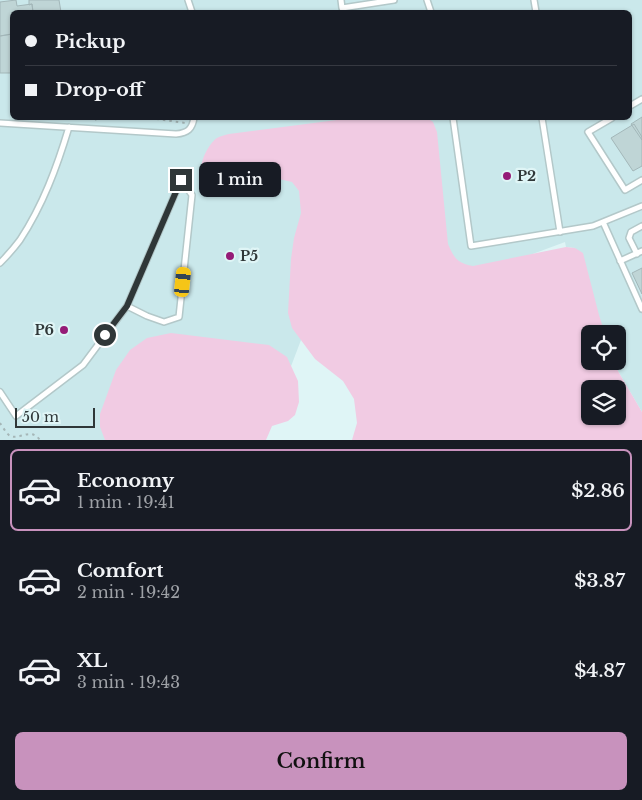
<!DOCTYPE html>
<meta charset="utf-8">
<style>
:root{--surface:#171b24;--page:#20242c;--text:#f1f3f6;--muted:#9ea1a6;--line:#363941;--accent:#c892bd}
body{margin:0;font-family:"Libre Baskerville",serif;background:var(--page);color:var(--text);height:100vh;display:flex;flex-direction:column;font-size:19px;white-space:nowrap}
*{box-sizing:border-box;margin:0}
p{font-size:16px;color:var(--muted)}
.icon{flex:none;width:28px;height:28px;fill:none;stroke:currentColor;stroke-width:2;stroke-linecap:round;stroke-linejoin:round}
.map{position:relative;height:440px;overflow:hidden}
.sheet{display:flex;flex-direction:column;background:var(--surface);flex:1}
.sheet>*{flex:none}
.top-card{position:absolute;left:10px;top:10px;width:622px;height:110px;border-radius:8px;box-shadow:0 1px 4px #0004;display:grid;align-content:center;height:110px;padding:0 15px;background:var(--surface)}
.buttons{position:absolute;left:581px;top:325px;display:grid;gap:10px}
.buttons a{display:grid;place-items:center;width:45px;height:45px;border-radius:8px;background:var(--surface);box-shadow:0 1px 4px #0004;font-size:25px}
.scale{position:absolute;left:15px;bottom:12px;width:80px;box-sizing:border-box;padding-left:5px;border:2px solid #2f3738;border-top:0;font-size:14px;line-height:18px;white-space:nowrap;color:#2f3738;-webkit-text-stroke:4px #dff5f6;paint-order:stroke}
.end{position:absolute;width:22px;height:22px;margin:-11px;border:6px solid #2f3738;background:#fff;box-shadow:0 0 0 2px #fff}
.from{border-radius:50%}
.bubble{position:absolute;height:35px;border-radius:8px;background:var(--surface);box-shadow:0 1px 4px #0004;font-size:16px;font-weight:600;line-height:35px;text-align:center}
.car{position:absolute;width:15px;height:30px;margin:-15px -8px;border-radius:6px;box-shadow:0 0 4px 1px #0007;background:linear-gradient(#f5c518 24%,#345 0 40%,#f5c518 0 76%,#345 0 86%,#f5c518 0)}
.top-card b{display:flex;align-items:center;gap:18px;height:48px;font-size:19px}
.top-card b+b{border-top:1px solid var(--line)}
.top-card i{width:12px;height:12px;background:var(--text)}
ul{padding:9px 0 0;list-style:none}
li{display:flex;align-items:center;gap:15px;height:82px;margin:0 10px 8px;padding:0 5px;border:2px solid transparent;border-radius:8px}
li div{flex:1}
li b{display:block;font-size:19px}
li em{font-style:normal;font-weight:600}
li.selected{border-color:var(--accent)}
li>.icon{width:45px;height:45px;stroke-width:1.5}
.cta{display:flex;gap:10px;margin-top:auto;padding:10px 15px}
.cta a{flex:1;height:58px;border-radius:8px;background:var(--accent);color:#111;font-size:20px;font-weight:600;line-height:58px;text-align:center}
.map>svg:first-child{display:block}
</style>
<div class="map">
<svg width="642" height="440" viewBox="0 0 642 440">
<rect width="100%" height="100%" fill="#dff5f6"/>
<path fill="#cae8eb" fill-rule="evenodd" d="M 0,0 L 642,0 L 642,412 L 618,371 L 614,361 L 618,361 L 618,334 L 605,334 L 575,248 L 566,247 L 565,242 L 301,340 L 263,440 L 0,440 ZM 12,12 L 630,12 L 630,118 L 12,118 Z"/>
<path fill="#f1cbe3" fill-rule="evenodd" d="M 352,118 L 427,118 L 433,122 L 437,132 L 448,244 C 454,258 457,263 473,266 L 566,247 L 575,248 L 583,253 L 599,315 L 605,334 L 590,334 L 590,361 L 614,361 L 618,371 L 642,412 L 642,440 L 352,440 L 357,423 L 354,399 L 343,381 L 315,359 L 292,328 L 288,313 L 291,259 L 294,238 L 301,213 L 299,191 L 292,182 L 275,178 L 214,179 C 211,178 208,178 206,177 C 194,169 209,143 217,138 C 220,136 225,135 229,134 ZM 590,389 L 618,389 L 618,416 L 590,416 Z
M 171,333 L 269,345 L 287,357 L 298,381 L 299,402 L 295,415 L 288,421 L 272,426 L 266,440 L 105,440 L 100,427 L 100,414 L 116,370 L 130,350 L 147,338 Z"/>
<path fill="#bfd5d6" stroke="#a3b7b9" d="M 16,0 L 17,6 L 32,4 L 33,12 L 12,12 L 12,34 L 0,36 L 0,2 Z
M 29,0 L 59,0 L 61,12 L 33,12 L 32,4 L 29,5 Z
M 12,34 L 12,73 L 0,73 L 0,36 Z
M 642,117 L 642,140 L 631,124 Z
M 634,124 L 642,137 L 642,166 L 633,171 L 611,138 Z
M 642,268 L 642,294 L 632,273 Z"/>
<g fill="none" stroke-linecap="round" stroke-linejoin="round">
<g stroke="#b3c8c9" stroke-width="8">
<path id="service" d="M 188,0 L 192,12
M 341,0 L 342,8 L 394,0
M 427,0 L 431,12
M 534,0 L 536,12
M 630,106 L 642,99
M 453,118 L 471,246 L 593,226 L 642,206
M 542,118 L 560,232
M 612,118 L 588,132 L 625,190 L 642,180
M 0,123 L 176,134 C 188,133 192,129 194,118
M 603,222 L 642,309
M 637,254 L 629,238 L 631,232 L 642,226
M 620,261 L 642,251
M 0,263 C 7,256 14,248 20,240 C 43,205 57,167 69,127
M 0,392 L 16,416 L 83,365 L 127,306 L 181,180 L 192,195 L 179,317 L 164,322 L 147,316 L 127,306"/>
</g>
<path stroke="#a5b6b7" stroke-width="2" stroke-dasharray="2.5 4" stroke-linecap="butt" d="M 150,118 L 185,123
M 95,120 L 98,118
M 0,423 C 3,427 6,433 10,436 C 21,440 30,427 40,440"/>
<use href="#service" stroke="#fff" stroke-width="5"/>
</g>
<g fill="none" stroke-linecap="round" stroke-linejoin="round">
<path stroke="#2f3738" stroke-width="6" d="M 105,335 L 127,306 L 181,180"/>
</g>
<g fill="#951b77" stroke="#dff5f6" stroke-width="2">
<circle cx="507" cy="176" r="5"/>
<circle cx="230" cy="256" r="5"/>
<circle cx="64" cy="330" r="5"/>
</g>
<g text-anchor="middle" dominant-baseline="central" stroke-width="4.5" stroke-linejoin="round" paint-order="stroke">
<g font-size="14" font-weight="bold" fill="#2f3738" stroke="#dff5f6" text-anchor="start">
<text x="517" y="176">P2</text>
<text x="240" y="256">P5</text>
<text x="54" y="330" text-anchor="end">P6</text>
</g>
</g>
</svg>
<div class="buttons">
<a><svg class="icon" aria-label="locate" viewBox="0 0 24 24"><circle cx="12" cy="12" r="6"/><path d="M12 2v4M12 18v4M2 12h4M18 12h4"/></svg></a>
<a><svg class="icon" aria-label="layers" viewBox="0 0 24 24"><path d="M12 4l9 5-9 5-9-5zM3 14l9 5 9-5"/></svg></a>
</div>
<div class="scale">50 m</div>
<i class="end from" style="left:105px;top:335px"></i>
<i class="end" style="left:181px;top:180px"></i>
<div class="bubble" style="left:199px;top:162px;width:82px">1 min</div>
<i class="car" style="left:183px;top:282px;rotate:6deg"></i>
<div class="top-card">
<b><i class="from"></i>Pickup</b>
<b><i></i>Drop-off</b>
</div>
</div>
<section class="sheet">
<ul>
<li class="selected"><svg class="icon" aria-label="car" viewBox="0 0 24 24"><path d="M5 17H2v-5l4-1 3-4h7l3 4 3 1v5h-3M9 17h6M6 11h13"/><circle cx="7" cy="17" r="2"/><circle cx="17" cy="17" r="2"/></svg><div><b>Economy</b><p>1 min · 19:41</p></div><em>$2.86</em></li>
<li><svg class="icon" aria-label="car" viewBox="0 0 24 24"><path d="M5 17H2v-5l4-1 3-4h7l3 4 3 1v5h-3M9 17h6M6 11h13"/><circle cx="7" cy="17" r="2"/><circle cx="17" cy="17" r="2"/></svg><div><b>Comfort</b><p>2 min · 19:42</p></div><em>$3.87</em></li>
<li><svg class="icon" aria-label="car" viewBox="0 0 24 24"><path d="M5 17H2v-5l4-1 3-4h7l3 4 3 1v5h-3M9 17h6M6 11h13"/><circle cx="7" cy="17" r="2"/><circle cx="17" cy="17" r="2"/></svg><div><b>XL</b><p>3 min · 19:43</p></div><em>$4.87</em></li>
</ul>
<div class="cta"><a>Confirm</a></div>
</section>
